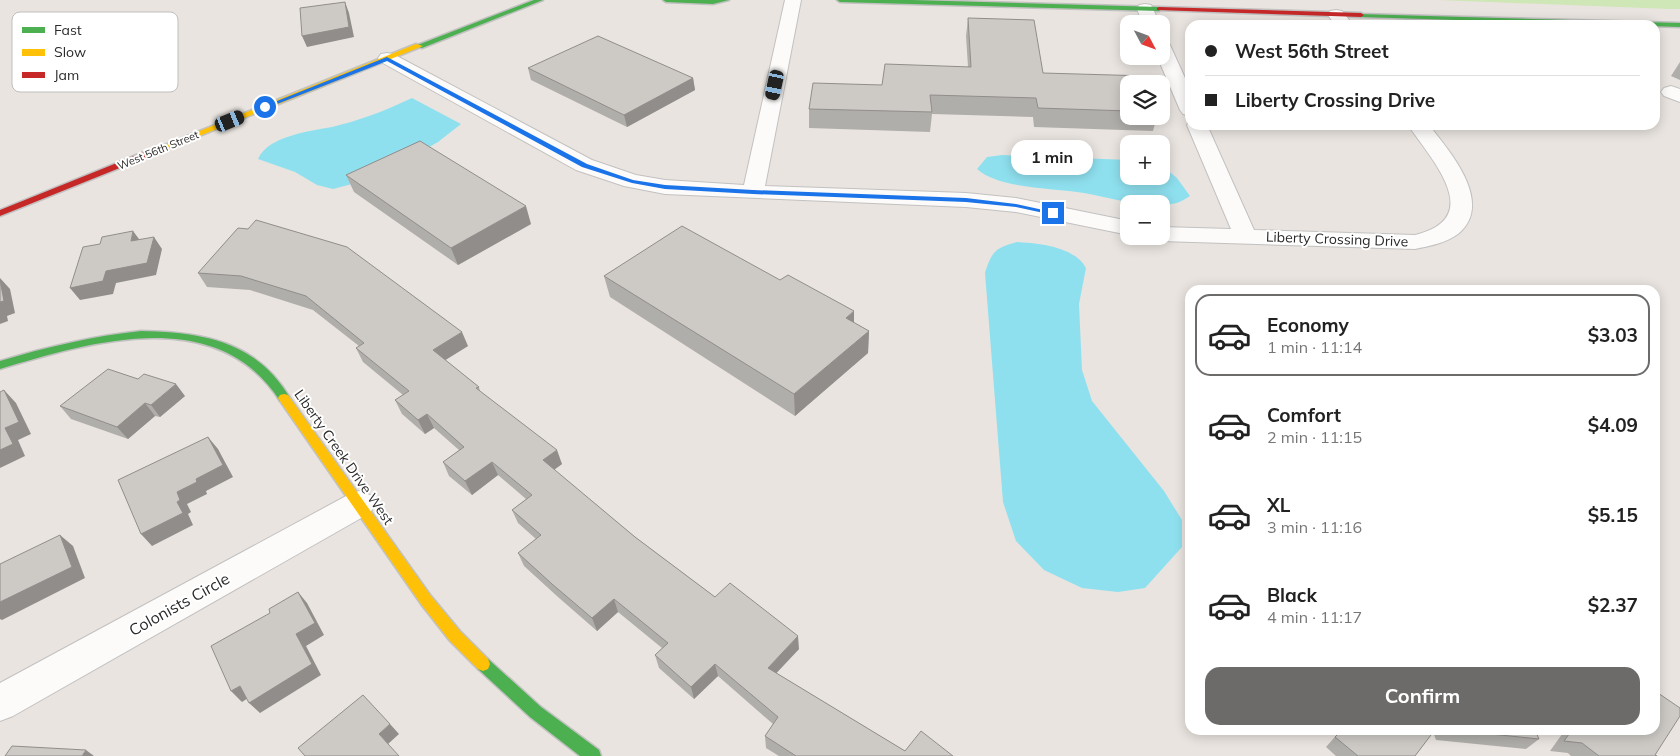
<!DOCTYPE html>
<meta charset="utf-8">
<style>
:root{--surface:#fff;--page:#f2f2f2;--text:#222;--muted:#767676;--line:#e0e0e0;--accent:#6d6b69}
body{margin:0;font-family:Mulish,sans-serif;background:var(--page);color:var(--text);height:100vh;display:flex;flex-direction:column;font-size:19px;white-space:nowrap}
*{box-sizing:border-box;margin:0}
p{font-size:16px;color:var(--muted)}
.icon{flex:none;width:28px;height:28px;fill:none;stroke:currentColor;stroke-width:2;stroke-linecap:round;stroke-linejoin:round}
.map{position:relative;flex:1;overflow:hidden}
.sheet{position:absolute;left:1185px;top:285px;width:475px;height:450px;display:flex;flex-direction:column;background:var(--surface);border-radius:15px;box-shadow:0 2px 12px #0003}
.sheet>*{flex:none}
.top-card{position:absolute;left:1185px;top:20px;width:475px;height:110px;border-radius:15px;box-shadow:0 2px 12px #0003;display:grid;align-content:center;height:110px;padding:0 20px;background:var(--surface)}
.needle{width:32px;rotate:131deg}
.fabs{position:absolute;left:1120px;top:15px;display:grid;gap:10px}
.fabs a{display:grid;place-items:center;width:50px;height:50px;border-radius:10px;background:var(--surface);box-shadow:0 2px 12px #0003;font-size:25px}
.end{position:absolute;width:22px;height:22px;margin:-11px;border:6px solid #1a73e8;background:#fff;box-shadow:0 0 0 2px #fff}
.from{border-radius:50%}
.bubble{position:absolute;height:35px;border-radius:15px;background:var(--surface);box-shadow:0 2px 12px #0003;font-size:16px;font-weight:700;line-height:35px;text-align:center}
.car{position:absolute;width:15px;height:30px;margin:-15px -8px;border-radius:6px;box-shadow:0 0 4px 1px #0007;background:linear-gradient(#222 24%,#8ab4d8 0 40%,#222 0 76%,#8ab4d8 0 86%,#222 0)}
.top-card b{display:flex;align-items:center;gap:18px;height:48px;font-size:19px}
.top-card b+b{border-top:1px solid var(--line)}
.top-card i{width:12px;height:12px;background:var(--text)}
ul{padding:9px 0 0;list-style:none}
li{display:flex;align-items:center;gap:15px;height:82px;margin:0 10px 8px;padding:0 10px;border:2px solid transparent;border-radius:15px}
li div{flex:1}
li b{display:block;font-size:19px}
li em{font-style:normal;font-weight:700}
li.on{border-color:var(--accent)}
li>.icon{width:45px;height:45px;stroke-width:1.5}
.button{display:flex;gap:10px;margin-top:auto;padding:10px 20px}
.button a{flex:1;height:58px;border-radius:15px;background:var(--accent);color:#fff;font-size:20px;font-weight:700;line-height:58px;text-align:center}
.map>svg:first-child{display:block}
</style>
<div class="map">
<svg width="1680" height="756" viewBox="0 0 1680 756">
<rect width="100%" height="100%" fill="#e9e4df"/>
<path fill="#cfe6b6" d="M 1439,0 L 1680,0 L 1680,9 L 1670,9 Z"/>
<path fill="#8fe0ef" d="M 412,98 L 461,124 L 438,142 L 422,151 L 352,184 L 333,189 L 317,185 L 295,172 L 258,159 C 268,136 310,131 332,127 C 345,124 357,120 369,116 C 384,111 398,104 412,98 Z
M 1002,155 L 1129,160 L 1129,176 L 1161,176 L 1161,165 L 1177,178 L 1190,196 C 1181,202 1176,204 1165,205 C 1139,207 1111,198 1084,193 C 1054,188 999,189 977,169 L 987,157 Z
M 1017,242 C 1039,243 1075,247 1086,268 L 1079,304 L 1082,370 L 1092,401 L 1164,491 L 1182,520 L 1182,547 L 1145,588 L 1118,592 L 1082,588 L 1044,570 L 1016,541 L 1003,502 L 985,273 C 992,251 995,248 1017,242 Z"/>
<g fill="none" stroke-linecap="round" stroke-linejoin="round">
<g stroke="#c2c1c1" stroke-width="2">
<path id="street" d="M 785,0 L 801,0 L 765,186 L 966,193 L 1016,198 L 1129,221 L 1129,235 L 1016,212 L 966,207 L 665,194 L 624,186 L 576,170 L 381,62 L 378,58 L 381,54 L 387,53 L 393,54 L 592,160 L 636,175 L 665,180 L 744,185 Z
M 1145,4 L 1151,5 L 1160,24 L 1143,24 L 1137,9 L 1139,5 Z
M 1336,10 L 1342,11 L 1353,25 L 1335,25 L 1328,15 L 1330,11 Z
M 1161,40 L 1167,41 L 1170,45 L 1190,89 L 1190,116 L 1183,114 L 1180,110 L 1157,56 L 1161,56 Z
M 1671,86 L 1680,89 L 1680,102 L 1664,96 L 1661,92 L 1664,88 Z
M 1190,121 L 1190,125 L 1207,125 L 1254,230 L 1415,235 C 1487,218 1431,159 1408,125 L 1429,125 C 1450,152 1495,203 1458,234 C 1446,243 1429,246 1415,249 L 1161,241 L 1153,239 L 1151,236 L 1161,236 L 1161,227 L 1231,229 L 1187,125 Z
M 359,491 L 370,495 L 375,504 L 370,513 L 13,716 L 0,721 L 0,683 L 348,495 Z"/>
</g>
<g stroke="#c2c1c1" stroke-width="3">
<path id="fast" d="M 534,0 L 543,0 L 422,48 L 415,46 Z
M 663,0 L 729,0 L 713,4 L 666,2 Z
M 837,0 L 912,0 L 1159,7 L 1162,9 L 1159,11 L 840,2 Z
M 1359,14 L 1680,23 L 1680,27 L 1361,17 L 1359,16 Z
M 141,331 C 201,332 257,341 290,398 L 288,401 L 280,401 C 217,303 91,342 0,369 L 0,361 C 47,347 93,336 141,331 Z
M 483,657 L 488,659 L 541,707 L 599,750 L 601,756 L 580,756 L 530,717 L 478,669 L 476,664 L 478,659 Z"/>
</g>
<g stroke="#c2c1c1" stroke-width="3">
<path id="slow" d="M 416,44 L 423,46 L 157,153 L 151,153 L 150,151 Z
M 284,394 L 288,395 L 431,596 L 460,631 L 488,659 L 490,664 L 488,669 L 483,671 L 478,669 L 450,641 L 421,604 L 280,401 L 278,398 L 280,395 Z"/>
</g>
<g stroke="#c2c1c1" stroke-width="3">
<path id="jam" d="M 1159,7 L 1361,13 L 1364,15 L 1361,17 L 1157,10 L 1157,8 Z
M 154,148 L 158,151 L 157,153 L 0,216 L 0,210 Z"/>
</g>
<use href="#street" fill="#fcfbfa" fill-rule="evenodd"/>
<use href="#fast" fill="#4caf50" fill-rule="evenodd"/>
<use href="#slow" fill="#ffc107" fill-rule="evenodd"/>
<use href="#jam" fill="#c62828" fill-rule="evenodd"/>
</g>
<path fill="#b0aeaa" d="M 968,18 L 1043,73 L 1129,84 L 1129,116 L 1157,116 L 1153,131 L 1034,127 L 1033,117 L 932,114 L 930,132 L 809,128 L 809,109 L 882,85 L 968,67 L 966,36 Z
M 1680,62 L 1680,80 L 1671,76 Z
M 528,68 L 693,78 L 695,90 L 627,127 L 531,80 Z
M 346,175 L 531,224 L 458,265 L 354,192 Z
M 238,228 L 468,346 L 445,360 L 479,387 L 480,391 L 562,464 L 554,470 L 635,537 L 715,597 L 799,649 L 776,673 L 905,751 L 953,756 L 779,756 L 766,748 L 765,736 L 773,724 L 718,676 L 694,699 L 659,668 L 655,655 L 662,648 L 618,612 L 597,631 L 558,597 L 524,566 L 518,553 L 536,539 L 518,523 L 512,510 L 526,499 L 498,475 L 472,495 L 449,476 L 443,462 L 459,450 L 434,428 L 425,434 L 402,414 L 395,400 L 403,395 L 363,362 L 356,348 L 359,346 L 313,310 L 250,290 L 207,287 L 198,273 Z
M 604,276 L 854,323 L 869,331 L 868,353 L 795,416 L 610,297 Z
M 185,396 L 160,417 L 155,416 L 128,439 L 71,419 L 60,406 Z
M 1341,730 L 1535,730 L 1539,739 L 1526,749 L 1436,740 L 1433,732 L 1415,756 L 1336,756 L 1326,747 Z
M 1565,730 L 1655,730 L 1655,755 L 1657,756 L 1571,756 L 1568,753 L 1550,751 Z"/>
<path fill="#908d8b" d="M 345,2 L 349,13 L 354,37 L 307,47 L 302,36 Z
M 693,78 L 695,90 L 627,127 L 624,115 Z
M 526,206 L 531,224 L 458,265 L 451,248 Z
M 133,231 L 142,243 L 131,241 Z
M 154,237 L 162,249 L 156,275 L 116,283 L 113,294 L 80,300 L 70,288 L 106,271 Z
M 0,278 L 10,289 L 15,313 L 7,316 L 8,321 L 0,324 Z
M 854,311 L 854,333 L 846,318 Z
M 869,331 L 868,353 L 795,416 L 794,394 Z
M 462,332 L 468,346 L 439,364 L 433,350 Z
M 176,384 L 185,396 L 160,417 L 151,405 Z
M 4,390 L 16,403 L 31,434 L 18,440 L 25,456 L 0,468 L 0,450 L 5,428 Z
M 145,403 L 155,416 L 128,439 L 117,427 Z
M 427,414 L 434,428 L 425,434 L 418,420 Z
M 208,437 L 218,449 L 233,477 L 206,491 L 207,494 L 187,504 L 191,512 L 188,514 L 193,525 L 152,546 L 141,534 L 177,502 L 177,492 L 196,479 Z
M 557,450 L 562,464 L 548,474 L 543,460 Z
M 492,462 L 498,475 L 472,495 L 465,481 Z
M 60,535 L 73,546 L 85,578 L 2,620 L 0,619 L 0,602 Z
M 298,592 L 307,603 L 324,635 L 306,646 L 321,675 L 260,713 L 249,703 L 296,634 Z
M 614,599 L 618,612 L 597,631 L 592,618 Z
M 798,636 L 799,649 L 769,681 L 768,668 Z
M 715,664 L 718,676 L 694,699 L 691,687 Z
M 240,686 L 251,696 L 242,702 L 231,691 Z
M 390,724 L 399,734 L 388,744 L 379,734 Z
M 86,750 L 94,756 L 82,756 Z"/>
<path fill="#cdcac6" stroke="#908d8b" d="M 345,2 L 349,27 L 302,36 L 300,8 Z
M 968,18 L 1034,20 L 1043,73 L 1147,76 L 1149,84 L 1129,84 L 1129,111 L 1038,108 L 1036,98 L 930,95 L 932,112 L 809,109 L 813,83 L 882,85 L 885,64 L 971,67 Z
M 598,36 L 693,78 L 624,115 L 528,68 Z
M 420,141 L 526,206 L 451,248 L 346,175 Z
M 256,220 L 347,247 L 462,332 L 433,350 L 479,387 L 476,388 L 557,450 L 543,460 L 635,537 L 715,597 L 730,583 L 798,636 L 768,668 L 905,751 L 921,731 L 953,756 L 796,756 L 765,736 L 778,717 L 715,664 L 691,687 L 655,655 L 668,643 L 614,599 L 592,618 L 552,584 L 518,553 L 541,535 L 512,510 L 532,495 L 492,462 L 465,481 L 443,462 L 464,447 L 427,414 L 418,420 L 395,400 L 409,391 L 356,348 L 364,343 L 306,296 L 241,276 L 198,273 L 238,228 L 248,229 Z
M 682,226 L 780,280 L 788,275 L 854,311 L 846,318 L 869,331 L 794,394 L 604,276 Z
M 133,231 L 131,241 L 154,237 L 147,263 L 106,271 L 103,281 L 70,288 L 83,247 L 100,244 L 102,237 Z
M 0,280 L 4,301 L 0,302 Z
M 108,369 L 138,379 L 144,374 L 176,384 L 151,405 L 145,403 L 117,427 L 60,406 Z
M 4,390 L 19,422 L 5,428 L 13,444 L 0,450 L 0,392 Z
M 208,437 L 223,465 L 196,479 L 197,482 L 177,492 L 180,500 L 177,502 L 183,513 L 141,534 L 118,480 Z
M 60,535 L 72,567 L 0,602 L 0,564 Z
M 298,592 L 315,623 L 296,634 L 312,664 L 249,703 L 240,686 L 231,691 L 211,646 L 270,613 L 269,609 Z
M 1655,691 L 1680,708 L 1680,716 L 1655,755 L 1657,756 L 1599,756 L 1582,743 L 1564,741 L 1572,730 L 1655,730 Z
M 363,695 L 390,724 L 379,734 L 399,756 L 305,756 L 298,748 Z
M 1342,730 L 1433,730 L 1434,731 L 1415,756 L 1358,756 L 1335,737 Z
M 1452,730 L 1535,730 L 1539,739 Z
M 12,746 L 86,750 L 82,756 L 5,756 Z"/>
<path fill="#1a73e8" d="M 387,57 L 587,164 L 633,180 L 665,185 L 753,190 L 966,198 L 1016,204 L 1057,213 L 1053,215 L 1016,207 L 966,202 L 753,194 L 665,189 L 632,183 L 582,167 L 387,61 L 267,108 L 262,107 Z"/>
<g text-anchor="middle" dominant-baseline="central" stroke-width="4" stroke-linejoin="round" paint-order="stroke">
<g font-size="11" fill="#2a2a2a" stroke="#fff">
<text transform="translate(158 150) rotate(-22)">West 56th Street</text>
</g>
<g font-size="14" fill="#2a2a2a" stroke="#fff">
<text transform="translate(1337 239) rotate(2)">Liberty Crossing Drive</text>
<text transform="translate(344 457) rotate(55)">Liberty Creek Drive West</text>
</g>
<g font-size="16" fill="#2a2a2a" stroke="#fff">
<text transform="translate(179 604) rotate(-29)">Colonists Circle</text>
</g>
</g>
<rect x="12" y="12" width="166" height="80" rx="8" fill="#fff" stroke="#bfbfbf" stroke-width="1"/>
<rect x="22" y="27" width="23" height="6" fill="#4caf50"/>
<rect x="22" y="49" width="23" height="7" fill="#ffc107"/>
<rect x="22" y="72" width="23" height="6" fill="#c62828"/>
<g font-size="14" fill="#2a2a2a">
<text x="54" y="35">Fast</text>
<text x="54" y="57">Slow</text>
<text x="54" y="80">Jam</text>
</g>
</svg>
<div class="fabs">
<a><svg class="needle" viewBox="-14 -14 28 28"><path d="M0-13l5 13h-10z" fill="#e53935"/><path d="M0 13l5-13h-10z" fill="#767676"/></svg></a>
<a><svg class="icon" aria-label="layers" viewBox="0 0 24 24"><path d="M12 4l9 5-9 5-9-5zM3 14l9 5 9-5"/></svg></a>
<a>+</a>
<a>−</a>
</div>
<i class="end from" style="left:265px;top:107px"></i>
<i class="end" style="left:1053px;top:213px"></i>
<div class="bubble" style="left:1011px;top:140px;width:82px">1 min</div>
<i class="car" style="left:775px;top:85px;rotate:192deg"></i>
<i class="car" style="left:230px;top:121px;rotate:68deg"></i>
<div class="top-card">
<b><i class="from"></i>West 56th Street</b>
<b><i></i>Liberty Crossing Drive</b>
</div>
<section class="sheet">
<ul>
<li class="on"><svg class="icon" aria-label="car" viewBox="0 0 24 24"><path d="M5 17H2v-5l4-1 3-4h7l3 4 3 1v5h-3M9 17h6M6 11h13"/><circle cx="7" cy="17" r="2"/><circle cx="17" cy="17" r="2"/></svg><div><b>Economy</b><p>1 min · 11:14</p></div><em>$3.03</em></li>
<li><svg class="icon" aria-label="car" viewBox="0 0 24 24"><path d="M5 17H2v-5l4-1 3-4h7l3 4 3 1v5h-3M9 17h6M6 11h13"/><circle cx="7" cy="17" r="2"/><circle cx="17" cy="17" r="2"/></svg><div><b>Comfort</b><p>2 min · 11:15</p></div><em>$4.09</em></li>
<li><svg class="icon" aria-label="car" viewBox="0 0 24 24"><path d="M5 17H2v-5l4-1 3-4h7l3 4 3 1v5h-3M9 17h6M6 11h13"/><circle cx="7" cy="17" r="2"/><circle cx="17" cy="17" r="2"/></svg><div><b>XL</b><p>3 min · 11:16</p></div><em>$5.15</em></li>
<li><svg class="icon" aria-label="car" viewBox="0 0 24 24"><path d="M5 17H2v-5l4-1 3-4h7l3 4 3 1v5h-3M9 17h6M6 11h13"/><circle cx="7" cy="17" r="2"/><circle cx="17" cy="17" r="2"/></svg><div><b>Black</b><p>4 min · 11:17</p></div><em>$2.37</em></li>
</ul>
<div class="button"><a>Confirm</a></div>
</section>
</div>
